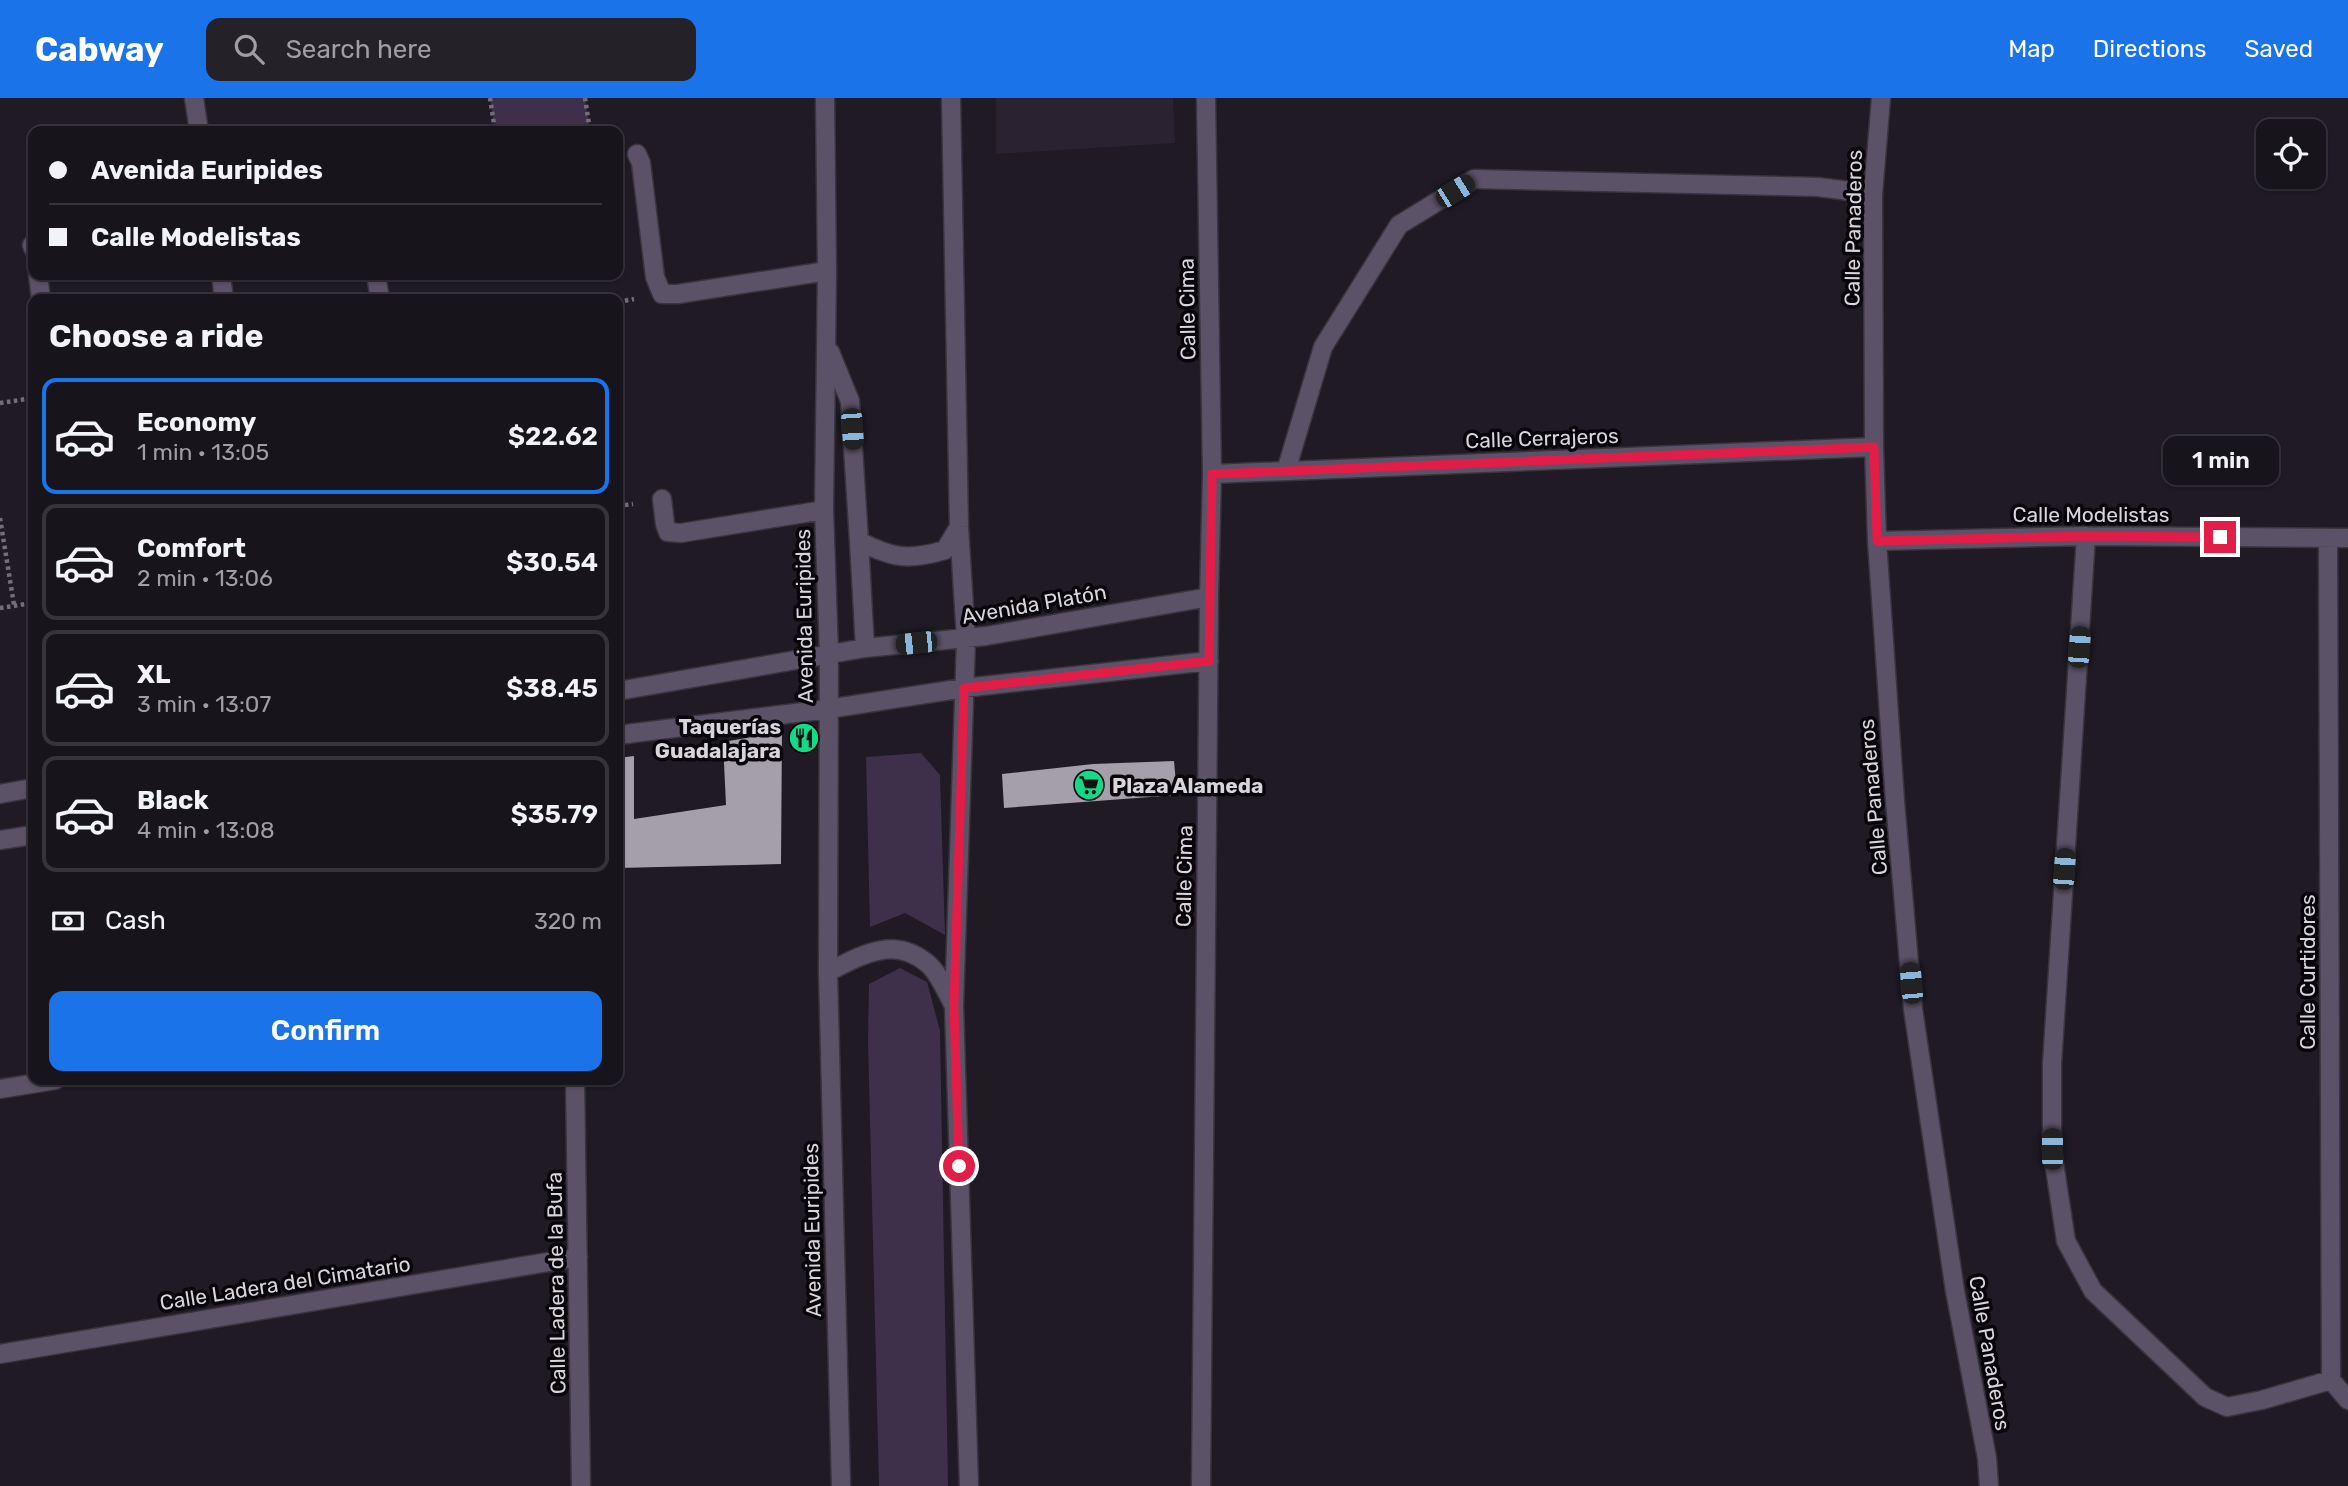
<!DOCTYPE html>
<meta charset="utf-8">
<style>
:root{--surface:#17141b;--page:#242128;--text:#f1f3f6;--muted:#9e9ea3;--line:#36333a;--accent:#1a73e8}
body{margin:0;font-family:Rubik,sans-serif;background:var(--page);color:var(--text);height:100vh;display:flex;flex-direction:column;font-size:26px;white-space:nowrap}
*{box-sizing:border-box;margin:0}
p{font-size:23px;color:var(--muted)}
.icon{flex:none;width:38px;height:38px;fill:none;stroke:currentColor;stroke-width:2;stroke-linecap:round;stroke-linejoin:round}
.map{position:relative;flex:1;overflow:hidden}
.side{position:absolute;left:28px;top:196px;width:595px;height:791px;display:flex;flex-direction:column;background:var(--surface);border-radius:14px;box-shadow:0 2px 5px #0004,0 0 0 2px var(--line)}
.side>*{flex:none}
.banner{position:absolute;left:28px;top:28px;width:595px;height:154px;border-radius:14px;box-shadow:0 2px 5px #0004,0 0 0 2px var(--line);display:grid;align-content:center;height:154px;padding:0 21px;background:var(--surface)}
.buttons{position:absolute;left:2256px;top:21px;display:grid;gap:14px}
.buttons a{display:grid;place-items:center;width:70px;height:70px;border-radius:14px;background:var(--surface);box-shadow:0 2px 5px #0004,0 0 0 2px var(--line);font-size:35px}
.end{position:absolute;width:32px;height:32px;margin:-16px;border:9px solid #e11d48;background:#fff;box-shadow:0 0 0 4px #fff}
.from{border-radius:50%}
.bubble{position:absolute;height:49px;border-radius:14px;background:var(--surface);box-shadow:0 2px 5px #0004,0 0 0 2px var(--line);font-size:23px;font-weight:600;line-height:49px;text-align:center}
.car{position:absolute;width:21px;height:42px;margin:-21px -10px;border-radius:9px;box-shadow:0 0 5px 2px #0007;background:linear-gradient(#222 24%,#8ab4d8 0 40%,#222 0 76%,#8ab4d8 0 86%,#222 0)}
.banner b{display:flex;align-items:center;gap:24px;height:66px;font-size:26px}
.banner b+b{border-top:2px solid var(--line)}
.banner i{width:18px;height:18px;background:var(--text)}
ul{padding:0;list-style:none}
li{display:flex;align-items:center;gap:21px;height:116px;margin:0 14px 10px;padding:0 7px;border:4px solid var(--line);border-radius:14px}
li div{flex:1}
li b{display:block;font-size:26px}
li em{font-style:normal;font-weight:600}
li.current{border-color:var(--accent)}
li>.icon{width:63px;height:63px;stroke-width:1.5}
h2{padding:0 21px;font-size:32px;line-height:84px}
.pay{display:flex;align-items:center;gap:18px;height:77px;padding:0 21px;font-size:26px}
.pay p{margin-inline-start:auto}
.button{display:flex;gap:14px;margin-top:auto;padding:14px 21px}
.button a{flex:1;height:80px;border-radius:14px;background:var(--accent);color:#fff;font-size:28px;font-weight:600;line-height:80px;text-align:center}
header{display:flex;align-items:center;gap:42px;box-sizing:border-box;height:98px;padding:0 35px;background:var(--accent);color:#fff}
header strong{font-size:33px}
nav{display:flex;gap:38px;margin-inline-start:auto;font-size:24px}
.search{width:490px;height:63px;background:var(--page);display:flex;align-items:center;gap:18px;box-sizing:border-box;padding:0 24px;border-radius:14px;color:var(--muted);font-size:26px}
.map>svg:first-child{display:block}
</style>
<header>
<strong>Cabway</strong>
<div class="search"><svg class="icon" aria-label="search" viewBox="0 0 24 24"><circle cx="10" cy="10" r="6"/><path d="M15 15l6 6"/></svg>Search here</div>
<nav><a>Map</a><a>Directions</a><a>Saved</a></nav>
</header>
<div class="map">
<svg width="2348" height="1388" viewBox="0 0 2348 1388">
<rect width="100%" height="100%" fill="#1f1a24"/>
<path fill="#2a2230" d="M 996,0 L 1173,0 L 1175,45 L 996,56 Z"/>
<path fill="#3e2f4b" d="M 490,0 L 585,0 L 590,33 L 495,33 Z
M 921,655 L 940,677 L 945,837 L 905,815 L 870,829 L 866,659 Z
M 900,870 L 927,884 L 940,933 L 948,1388 L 879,1388 L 868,942 L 869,886 Z"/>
<path fill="#a59fac" d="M 782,634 L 781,766 L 618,770 L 618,660 L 634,658 L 634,721 L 726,707 L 723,644 Z
M 1174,663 L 1177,697 L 1004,710 L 1002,676 L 1093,666 Z"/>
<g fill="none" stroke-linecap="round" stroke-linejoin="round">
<g stroke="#39343e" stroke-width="21">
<path id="service" d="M 1286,373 L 1323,249 L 1399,127 L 1474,81 L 1818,89 L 1873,96"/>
</g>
<g stroke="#39343e" stroke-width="21">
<path id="minor" d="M 194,0 L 199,33
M 825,0 L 827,173 L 824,412 L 829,556 L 828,874 L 841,1388
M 951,0 L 959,429 L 966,541 L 954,908 L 969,1388
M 1881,0 L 1873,96 L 1874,349 L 1877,443 L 1895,703 L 1913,911 L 1955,1193 L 1987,1360 L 1989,1388
M 637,56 L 641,65 L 655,179 L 662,196 L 678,196 L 827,173
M 32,147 L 33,150
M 38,177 L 41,201
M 221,177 L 224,201
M 376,177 L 380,201
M 830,254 L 850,303 L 859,443 C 892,460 908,463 945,452 L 959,429
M 1212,376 L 1874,349
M 662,401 L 665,426 L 668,434 L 681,435 L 824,412
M 2086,438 L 2052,966 L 2052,1051 L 2066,1143 L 2093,1193 L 2205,1299 L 2227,1309 L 2262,1302 L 2331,1282
M 2328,440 L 2331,1282 L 2348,1302
M 859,443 L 865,550
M 1877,443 L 2086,438 L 2348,440
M 618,593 L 865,550 L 986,538 L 1209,499
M 618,637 L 828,611 L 964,590 L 1209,563
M 0,696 L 33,690
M 0,742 L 33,737
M 828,874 C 862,857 894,837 928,866 C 938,874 948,897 954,908
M 575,982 L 581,1388
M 0,991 L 55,982
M 0,1256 L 578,1159
M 1201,1388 L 1209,499 L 1212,376 L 1206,0"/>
</g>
<path stroke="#736e77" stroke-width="4.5" stroke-dasharray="3.5 3.5" stroke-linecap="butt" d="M 490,0 L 495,33
M 585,0 L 590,33
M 618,204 L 634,201
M 0,305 L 33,300
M 618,408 L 633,406
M 0,420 L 14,507
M 0,510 L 33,505"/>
<use href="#service" stroke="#5c5267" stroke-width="18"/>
<use href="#minor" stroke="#5c5267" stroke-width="18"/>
</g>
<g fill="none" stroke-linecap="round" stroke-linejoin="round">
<path stroke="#e11d48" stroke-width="9" d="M 959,1068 L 954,908 L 964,590 L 1209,563 L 1212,376 L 1874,349 L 1877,443 L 2086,438 L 2220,439"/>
</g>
<defs>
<g id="restaurant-disc" transform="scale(1.575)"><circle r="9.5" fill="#15d989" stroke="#08060a"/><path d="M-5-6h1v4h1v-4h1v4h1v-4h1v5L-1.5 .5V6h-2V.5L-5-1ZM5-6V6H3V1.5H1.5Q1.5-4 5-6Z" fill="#111"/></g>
<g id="supermarket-disc" transform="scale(1.575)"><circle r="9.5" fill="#15d989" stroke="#08060a"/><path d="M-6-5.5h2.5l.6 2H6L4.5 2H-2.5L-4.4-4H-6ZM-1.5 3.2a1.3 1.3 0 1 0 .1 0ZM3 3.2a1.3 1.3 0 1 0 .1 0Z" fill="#111"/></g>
</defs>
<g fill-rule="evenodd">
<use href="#restaurant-disc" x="804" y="640"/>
<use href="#supermarket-disc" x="1089" y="687"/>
</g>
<g text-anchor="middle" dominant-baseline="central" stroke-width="7" stroke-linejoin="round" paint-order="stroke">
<g font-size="21" fill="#d9d5dc" stroke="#08060a">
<text transform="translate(1853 130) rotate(-89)">Calle Panaderos</text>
<text transform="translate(1187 211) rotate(-91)">Calle Cima</text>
<text transform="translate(1542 340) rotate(-2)">Calle Cerrajeros</text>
<text x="2091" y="416">Calle Modelistas</text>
<text transform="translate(1034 506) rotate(-10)">Avenida Platón</text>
<text transform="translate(804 518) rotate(-91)">Avenida Euripides</text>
<text transform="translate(1873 699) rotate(-95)">Calle Panaderos</text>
<text transform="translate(1184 778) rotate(-89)">Calle Cima</text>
<text transform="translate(2307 874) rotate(-90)">Calle Curtidores</text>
<text transform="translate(812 1132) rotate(-91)">Avenida Euripides</text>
<text transform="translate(285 1185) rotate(-9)">Calle Ladera del Cimatario</text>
<text transform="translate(556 1185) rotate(-91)">Calle Ladera de la Bufa</text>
<text transform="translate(1990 1255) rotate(80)">Calle Panaderos</text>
</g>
<g font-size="21" font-weight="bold" fill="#d9d5dc" stroke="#08060a" text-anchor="end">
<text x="781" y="628">Taquerías<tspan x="781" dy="24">Guadalajara</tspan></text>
<text x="1112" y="687" text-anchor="start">Plaza Alameda</text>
</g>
</g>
</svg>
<div class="buttons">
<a><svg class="icon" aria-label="locate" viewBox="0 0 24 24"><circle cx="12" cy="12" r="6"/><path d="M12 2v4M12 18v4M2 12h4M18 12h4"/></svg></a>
</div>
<i class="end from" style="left:959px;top:1068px"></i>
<i class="end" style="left:2220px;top:439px"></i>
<div class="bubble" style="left:2163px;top:338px;width:116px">1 min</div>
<i class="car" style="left:1455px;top:93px;rotate:58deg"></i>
<i class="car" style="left:852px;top:331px;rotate:176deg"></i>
<i class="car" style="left:916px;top:545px;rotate:264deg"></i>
<i class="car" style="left:2079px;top:549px;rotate:4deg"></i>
<i class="car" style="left:2064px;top:771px;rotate:4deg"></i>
<i class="car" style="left:1911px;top:885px;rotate:355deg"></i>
<i class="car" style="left:2052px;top:1051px;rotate:0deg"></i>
<div class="banner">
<b><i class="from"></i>Avenida Euripides</b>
<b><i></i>Calle Modelistas</b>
</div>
<section class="side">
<h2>Choose a ride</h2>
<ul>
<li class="current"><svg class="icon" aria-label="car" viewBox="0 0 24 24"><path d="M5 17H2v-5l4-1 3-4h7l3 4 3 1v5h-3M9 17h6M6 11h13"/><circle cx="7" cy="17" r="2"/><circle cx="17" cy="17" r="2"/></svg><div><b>Economy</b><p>1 min · 13:05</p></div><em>$22.62</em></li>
<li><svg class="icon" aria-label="car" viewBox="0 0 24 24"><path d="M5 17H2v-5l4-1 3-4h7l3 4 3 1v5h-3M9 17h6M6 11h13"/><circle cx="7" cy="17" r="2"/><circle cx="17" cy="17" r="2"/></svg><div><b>Comfort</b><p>2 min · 13:06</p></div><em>$30.54</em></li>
<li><svg class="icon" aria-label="car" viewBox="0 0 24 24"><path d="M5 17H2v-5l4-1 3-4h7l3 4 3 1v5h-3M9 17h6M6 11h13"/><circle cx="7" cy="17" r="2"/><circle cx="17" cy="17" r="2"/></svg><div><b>XL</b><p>3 min · 13:07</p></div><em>$38.45</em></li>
<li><svg class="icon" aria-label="car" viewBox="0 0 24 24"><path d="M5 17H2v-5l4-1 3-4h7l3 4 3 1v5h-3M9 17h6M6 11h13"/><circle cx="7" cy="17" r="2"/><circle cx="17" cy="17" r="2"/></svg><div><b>Black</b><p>4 min · 13:08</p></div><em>$35.79</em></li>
</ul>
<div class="pay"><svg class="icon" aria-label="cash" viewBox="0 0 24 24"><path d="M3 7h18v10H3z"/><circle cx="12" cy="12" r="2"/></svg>Cash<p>320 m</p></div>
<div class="button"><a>Confirm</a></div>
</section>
</div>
